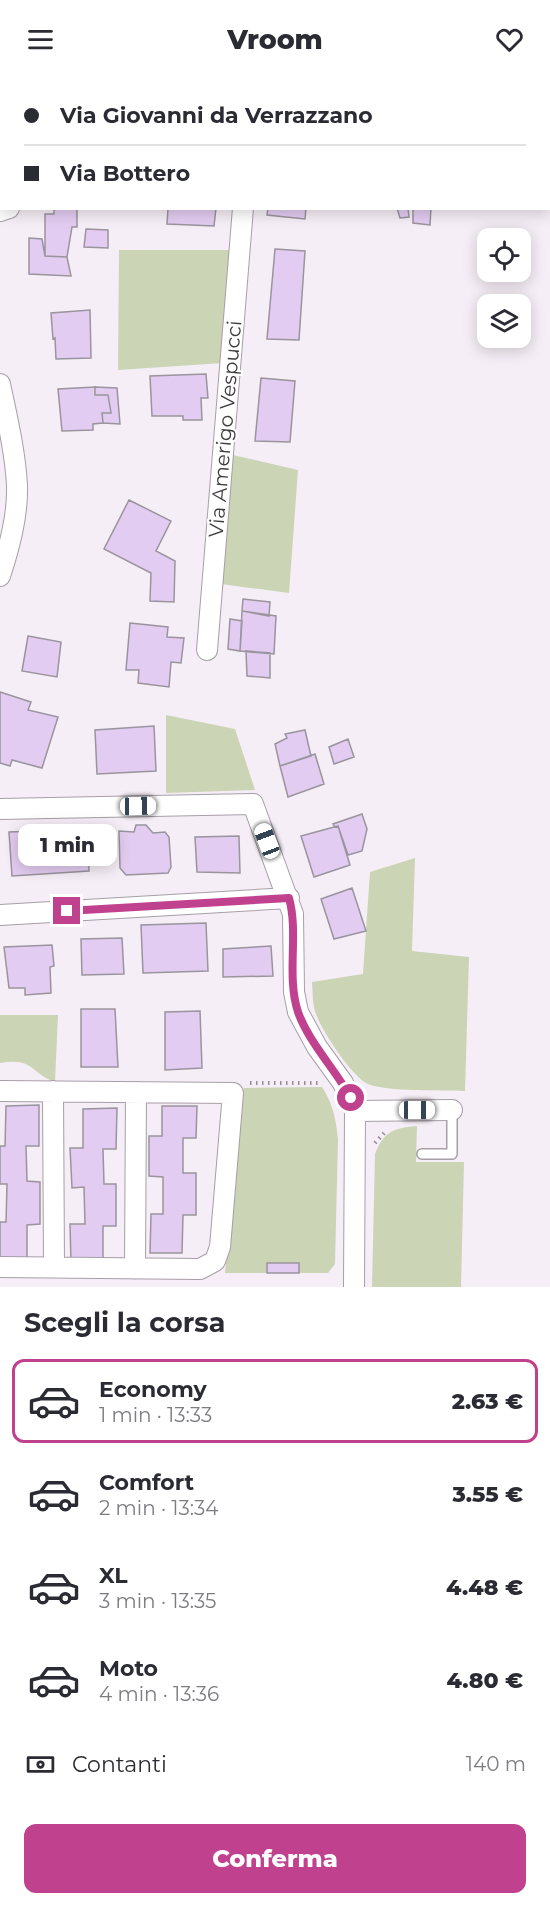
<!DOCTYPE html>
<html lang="it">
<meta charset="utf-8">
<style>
:root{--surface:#fff;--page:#f7f7f7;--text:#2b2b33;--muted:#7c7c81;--line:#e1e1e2;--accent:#c0428f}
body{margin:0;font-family:Montserrat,sans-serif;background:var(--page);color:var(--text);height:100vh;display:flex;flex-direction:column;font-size:22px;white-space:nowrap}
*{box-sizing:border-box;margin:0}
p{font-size:20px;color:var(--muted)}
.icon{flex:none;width:33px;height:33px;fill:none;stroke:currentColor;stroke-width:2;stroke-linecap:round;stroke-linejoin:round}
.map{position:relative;height:1209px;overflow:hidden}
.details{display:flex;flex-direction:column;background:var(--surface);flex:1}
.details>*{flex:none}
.top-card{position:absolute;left:0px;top:0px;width:550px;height:132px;box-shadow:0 3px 15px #0003;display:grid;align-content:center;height:132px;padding:0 24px;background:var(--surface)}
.buttons{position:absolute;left:477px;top:150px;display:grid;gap:12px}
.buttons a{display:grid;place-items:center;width:54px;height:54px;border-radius:12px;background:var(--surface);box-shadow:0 3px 15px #0003;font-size:30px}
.end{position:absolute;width:27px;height:27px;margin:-14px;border:8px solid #c0428f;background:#fff;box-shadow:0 0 0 3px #fff}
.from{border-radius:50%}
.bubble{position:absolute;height:42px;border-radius:12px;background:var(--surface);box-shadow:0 3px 15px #0003;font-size:20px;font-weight:800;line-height:42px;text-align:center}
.car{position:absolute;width:18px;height:36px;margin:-18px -9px;border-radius:8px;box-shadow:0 0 4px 2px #0007;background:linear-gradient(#fff 24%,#345 0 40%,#fff 0 76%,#345 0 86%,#fff 0)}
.top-card b{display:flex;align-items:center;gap:21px;height:57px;font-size:22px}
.top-card b+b{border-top:2px solid var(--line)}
.top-card i{width:15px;height:15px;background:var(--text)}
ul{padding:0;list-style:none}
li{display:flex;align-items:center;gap:18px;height:84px;margin:0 12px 9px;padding:0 12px;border:3px solid transparent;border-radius:12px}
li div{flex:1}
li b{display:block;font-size:22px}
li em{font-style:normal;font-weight:800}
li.on{border-color:var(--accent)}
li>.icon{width:54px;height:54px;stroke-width:1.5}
h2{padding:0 24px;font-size:27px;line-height:72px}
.pay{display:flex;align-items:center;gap:15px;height:66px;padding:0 24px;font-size:22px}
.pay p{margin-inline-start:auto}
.cta{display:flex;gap:12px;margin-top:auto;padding:12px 24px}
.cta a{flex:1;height:69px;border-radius:12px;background:var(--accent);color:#fff;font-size:24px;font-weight:800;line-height:69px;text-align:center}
header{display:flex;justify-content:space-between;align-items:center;height:78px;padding:0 24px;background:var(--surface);font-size:27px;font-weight:800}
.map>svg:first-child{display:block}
</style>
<header><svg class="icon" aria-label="menu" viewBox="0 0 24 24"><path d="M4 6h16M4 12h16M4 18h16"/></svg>Vroom<svg class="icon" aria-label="heart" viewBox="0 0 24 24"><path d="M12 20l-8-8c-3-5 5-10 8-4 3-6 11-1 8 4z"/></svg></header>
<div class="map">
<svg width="550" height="1209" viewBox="0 0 550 1209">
<rect width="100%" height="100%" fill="#f6eef6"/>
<path fill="#cbd4b5" d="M 119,172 L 232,172 L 223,285 L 118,292 Z
M 233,377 L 298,392 L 289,515 L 221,506 Z
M 166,637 L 235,651 L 255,712 L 166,715 Z
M 415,780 L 412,873 L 469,879 L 465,1013 C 441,1012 388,1014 368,1006 C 352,999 322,953 316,936 C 312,927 313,914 312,904 L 363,896 L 370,794 Z
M 0,937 L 58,937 L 55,1004 C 30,995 34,979 0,985 Z
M 322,1009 C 333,1026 336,1042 338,1061 L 335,1186 L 328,1195 L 298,1195 L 299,1185 L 268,1185 L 267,1195 L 225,1195 L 244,1010 Z
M 417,1048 L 416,1084 L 464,1084 L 461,1209 L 372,1209 L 375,1076 C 384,1053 394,1050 417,1048 Z"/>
<path fill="#e3ccf1" stroke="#99949d" stroke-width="1.5" d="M 54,130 L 77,130 L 77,149 L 72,149 L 67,179 L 45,178 L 45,136 L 54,136 Z
M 168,130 L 216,130 L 214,148 L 167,146 Z
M 268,130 L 306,130 L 305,141 L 267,137 Z
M 397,130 L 408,130 L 409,139 L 400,140 Z
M 413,130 L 431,130 L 430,147 L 413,145 Z
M 86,151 L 108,152 L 108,170 L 84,169 Z
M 29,160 L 42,161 L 45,178 L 67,179 L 71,198 L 29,196 Z
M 275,171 L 305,173 L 299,262 L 267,261 Z
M 90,232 L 91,280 L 56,281 L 55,260 L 53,261 L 51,235 Z
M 206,296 L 208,320 L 201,320 L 202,342 L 183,342 L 183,338 L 152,338 L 150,298 Z
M 261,300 L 295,303 L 290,364 L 255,363 Z
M 95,309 L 95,317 L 108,317 L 111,335 L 102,335 L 103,345 L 93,346 L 93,352 L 62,353 L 58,311 Z
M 95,309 L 117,310 L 120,346 L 103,345 L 102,335 L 111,335 L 108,317 L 95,317 Z
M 129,422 L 171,443 L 156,473 L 175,483 L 174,524 L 150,523 L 151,495 L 104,471 Z
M 243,521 L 270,524 L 269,538 L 242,533 Z
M 242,533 L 276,538 L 274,576 L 240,573 Z
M 230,541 L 242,543 L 240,573 L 228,571 Z
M 130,545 L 168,549 L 167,559 L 184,560 L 181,585 L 171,584 L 169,609 L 138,605 L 139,592 L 126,592 Z
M 28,558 L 61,564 L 57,599 L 22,593 Z
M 246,573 L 270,575 L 270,600 L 247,598 Z
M 0,614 L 31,624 L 28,632 L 58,639 L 42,690 L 12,682 L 10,688 L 0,685 Z
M 154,648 L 156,693 L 97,696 L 95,652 Z
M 305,652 L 311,678 L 280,688 L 275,666 L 287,660 L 285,656 Z
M 348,661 L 354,679 L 334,686 L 329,669 Z
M 315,676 L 324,706 L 288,719 L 280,688 Z
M 362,736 L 367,751 L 362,773 L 348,777 L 338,748 L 335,749 L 333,746 Z
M 136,747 L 146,747 L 153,755 L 165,754 L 169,759 L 171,789 L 168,795 L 126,797 L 120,790 L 119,753 L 134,754 Z
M 338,748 L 350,787 L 314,799 L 301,758 Z
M 87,751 L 89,793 L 12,798 L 9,754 Z
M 239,758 L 240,795 L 197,794 L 195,759 Z
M 352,810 L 366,853 L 334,861 L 321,821 Z
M 206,845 L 208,893 L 143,895 L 141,847 Z
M 122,860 L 124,896 L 82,897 L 81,861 Z
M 52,867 L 54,888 L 50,889 L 51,915 L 25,917 L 25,910 L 9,910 L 4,869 Z
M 271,868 L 273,898 L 223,899 L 223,871 Z
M 81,931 L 115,931 L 118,989 L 81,989 Z
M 200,933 L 202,990 L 165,992 L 165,934 Z
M 39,1027 L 39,1068 L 26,1068 L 27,1103 L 40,1104 L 40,1146 L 27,1147 L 27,1184 L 0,1183 L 0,1144 L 6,1144 L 7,1106 L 0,1106 L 0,1068 L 5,1068 L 6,1028 Z
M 162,1028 L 197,1028 L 196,1060 L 183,1060 L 183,1095 L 196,1095 L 196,1137 L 183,1137 L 182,1175 L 150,1175 L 151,1136 L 163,1136 L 163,1099 L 149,1098 L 149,1058 L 162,1058 Z
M 117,1030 L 116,1071 L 103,1071 L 104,1106 L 116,1106 L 116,1148 L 103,1148 L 103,1187 L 71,1185 L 70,1146 L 85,1146 L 84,1109 L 72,1110 L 70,1070 L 83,1070 L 83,1031 Z
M 267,1185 L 299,1185 L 299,1195 L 267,1195 Z"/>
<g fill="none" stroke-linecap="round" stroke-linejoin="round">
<g stroke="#a69fa6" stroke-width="12">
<path id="service" d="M 422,1076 L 452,1076 L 452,1032"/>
</g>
<g stroke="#a69fa6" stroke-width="22">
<path id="minor" d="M 337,0 L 337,2
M 431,2 L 435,0
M 0,133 L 9,130
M 0,306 C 7,339 15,373 17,407 C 18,438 9,470 0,498
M 207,572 L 243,130
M 0,731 L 253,726 L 293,836 L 294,914 L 298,934 L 317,969 L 343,1005 L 355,1033 L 354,1209
M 0,837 L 289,820
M 0,1013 L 233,1015 L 220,1169 L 215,1183 L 200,1191 L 0,1189
M 53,1013 L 54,1189
M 355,1033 L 452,1032
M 135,1191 L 136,1014"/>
</g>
<path stroke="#958f95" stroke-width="4" stroke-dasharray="1.5 4.5" stroke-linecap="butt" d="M 250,1005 L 320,1005
M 375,1065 L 386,1053"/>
<use href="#service" stroke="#fff" stroke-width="9"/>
<use href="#minor" stroke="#fff" stroke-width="20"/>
</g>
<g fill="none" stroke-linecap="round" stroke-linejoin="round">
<path stroke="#c0428f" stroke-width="8" d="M 67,833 L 289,820 C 299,856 286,897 298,934 C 309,965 335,991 351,1020"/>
</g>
<g text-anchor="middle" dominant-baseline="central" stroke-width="4.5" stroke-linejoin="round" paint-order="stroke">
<g font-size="20" fill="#3e3b3e" stroke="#fefefe">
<text transform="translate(225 351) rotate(-85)">Via Amerigo Vespucci</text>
</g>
</g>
</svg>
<div class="buttons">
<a><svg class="icon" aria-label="locate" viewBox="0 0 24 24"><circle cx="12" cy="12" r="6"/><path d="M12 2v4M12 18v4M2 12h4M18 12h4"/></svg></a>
<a><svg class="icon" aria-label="layers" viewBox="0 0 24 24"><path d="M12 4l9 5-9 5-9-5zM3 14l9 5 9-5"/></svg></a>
</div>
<i class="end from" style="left:351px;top:1020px"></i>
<i class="end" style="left:67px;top:833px"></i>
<div class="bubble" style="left:18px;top:746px;width:99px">1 min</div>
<i class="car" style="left:138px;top:728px;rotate:89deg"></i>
<i class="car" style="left:267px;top:763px;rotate:339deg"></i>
<i class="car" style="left:417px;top:1032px;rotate:90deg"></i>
<div class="top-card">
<b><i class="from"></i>Via Giovanni da Verrazzano</b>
<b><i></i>Via Bottero</b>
</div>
</div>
<section class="details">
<h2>Scegli la corsa</h2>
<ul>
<li class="on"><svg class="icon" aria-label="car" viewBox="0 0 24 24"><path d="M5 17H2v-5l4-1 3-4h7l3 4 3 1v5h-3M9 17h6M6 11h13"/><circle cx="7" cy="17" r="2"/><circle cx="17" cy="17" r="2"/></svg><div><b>Economy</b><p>1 min · 13:33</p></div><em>2.63 €</em></li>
<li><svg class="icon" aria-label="car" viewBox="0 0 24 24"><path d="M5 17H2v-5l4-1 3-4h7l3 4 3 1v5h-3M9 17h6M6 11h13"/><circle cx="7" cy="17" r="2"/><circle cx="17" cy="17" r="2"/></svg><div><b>Comfort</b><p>2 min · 13:34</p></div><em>3.55 €</em></li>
<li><svg class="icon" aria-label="car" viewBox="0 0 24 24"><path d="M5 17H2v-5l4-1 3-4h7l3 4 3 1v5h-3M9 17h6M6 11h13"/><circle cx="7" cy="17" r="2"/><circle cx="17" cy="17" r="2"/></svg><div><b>XL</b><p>3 min · 13:35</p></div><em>4.48 €</em></li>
<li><svg class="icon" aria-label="car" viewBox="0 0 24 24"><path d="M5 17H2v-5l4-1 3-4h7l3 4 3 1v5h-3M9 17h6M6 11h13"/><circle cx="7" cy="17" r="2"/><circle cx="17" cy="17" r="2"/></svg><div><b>Moto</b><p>4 min · 13:36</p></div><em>4.80 €</em></li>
</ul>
<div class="pay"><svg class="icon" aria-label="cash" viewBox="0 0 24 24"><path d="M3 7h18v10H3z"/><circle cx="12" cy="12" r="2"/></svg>Contanti<p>140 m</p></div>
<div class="cta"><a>Conferma</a></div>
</section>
